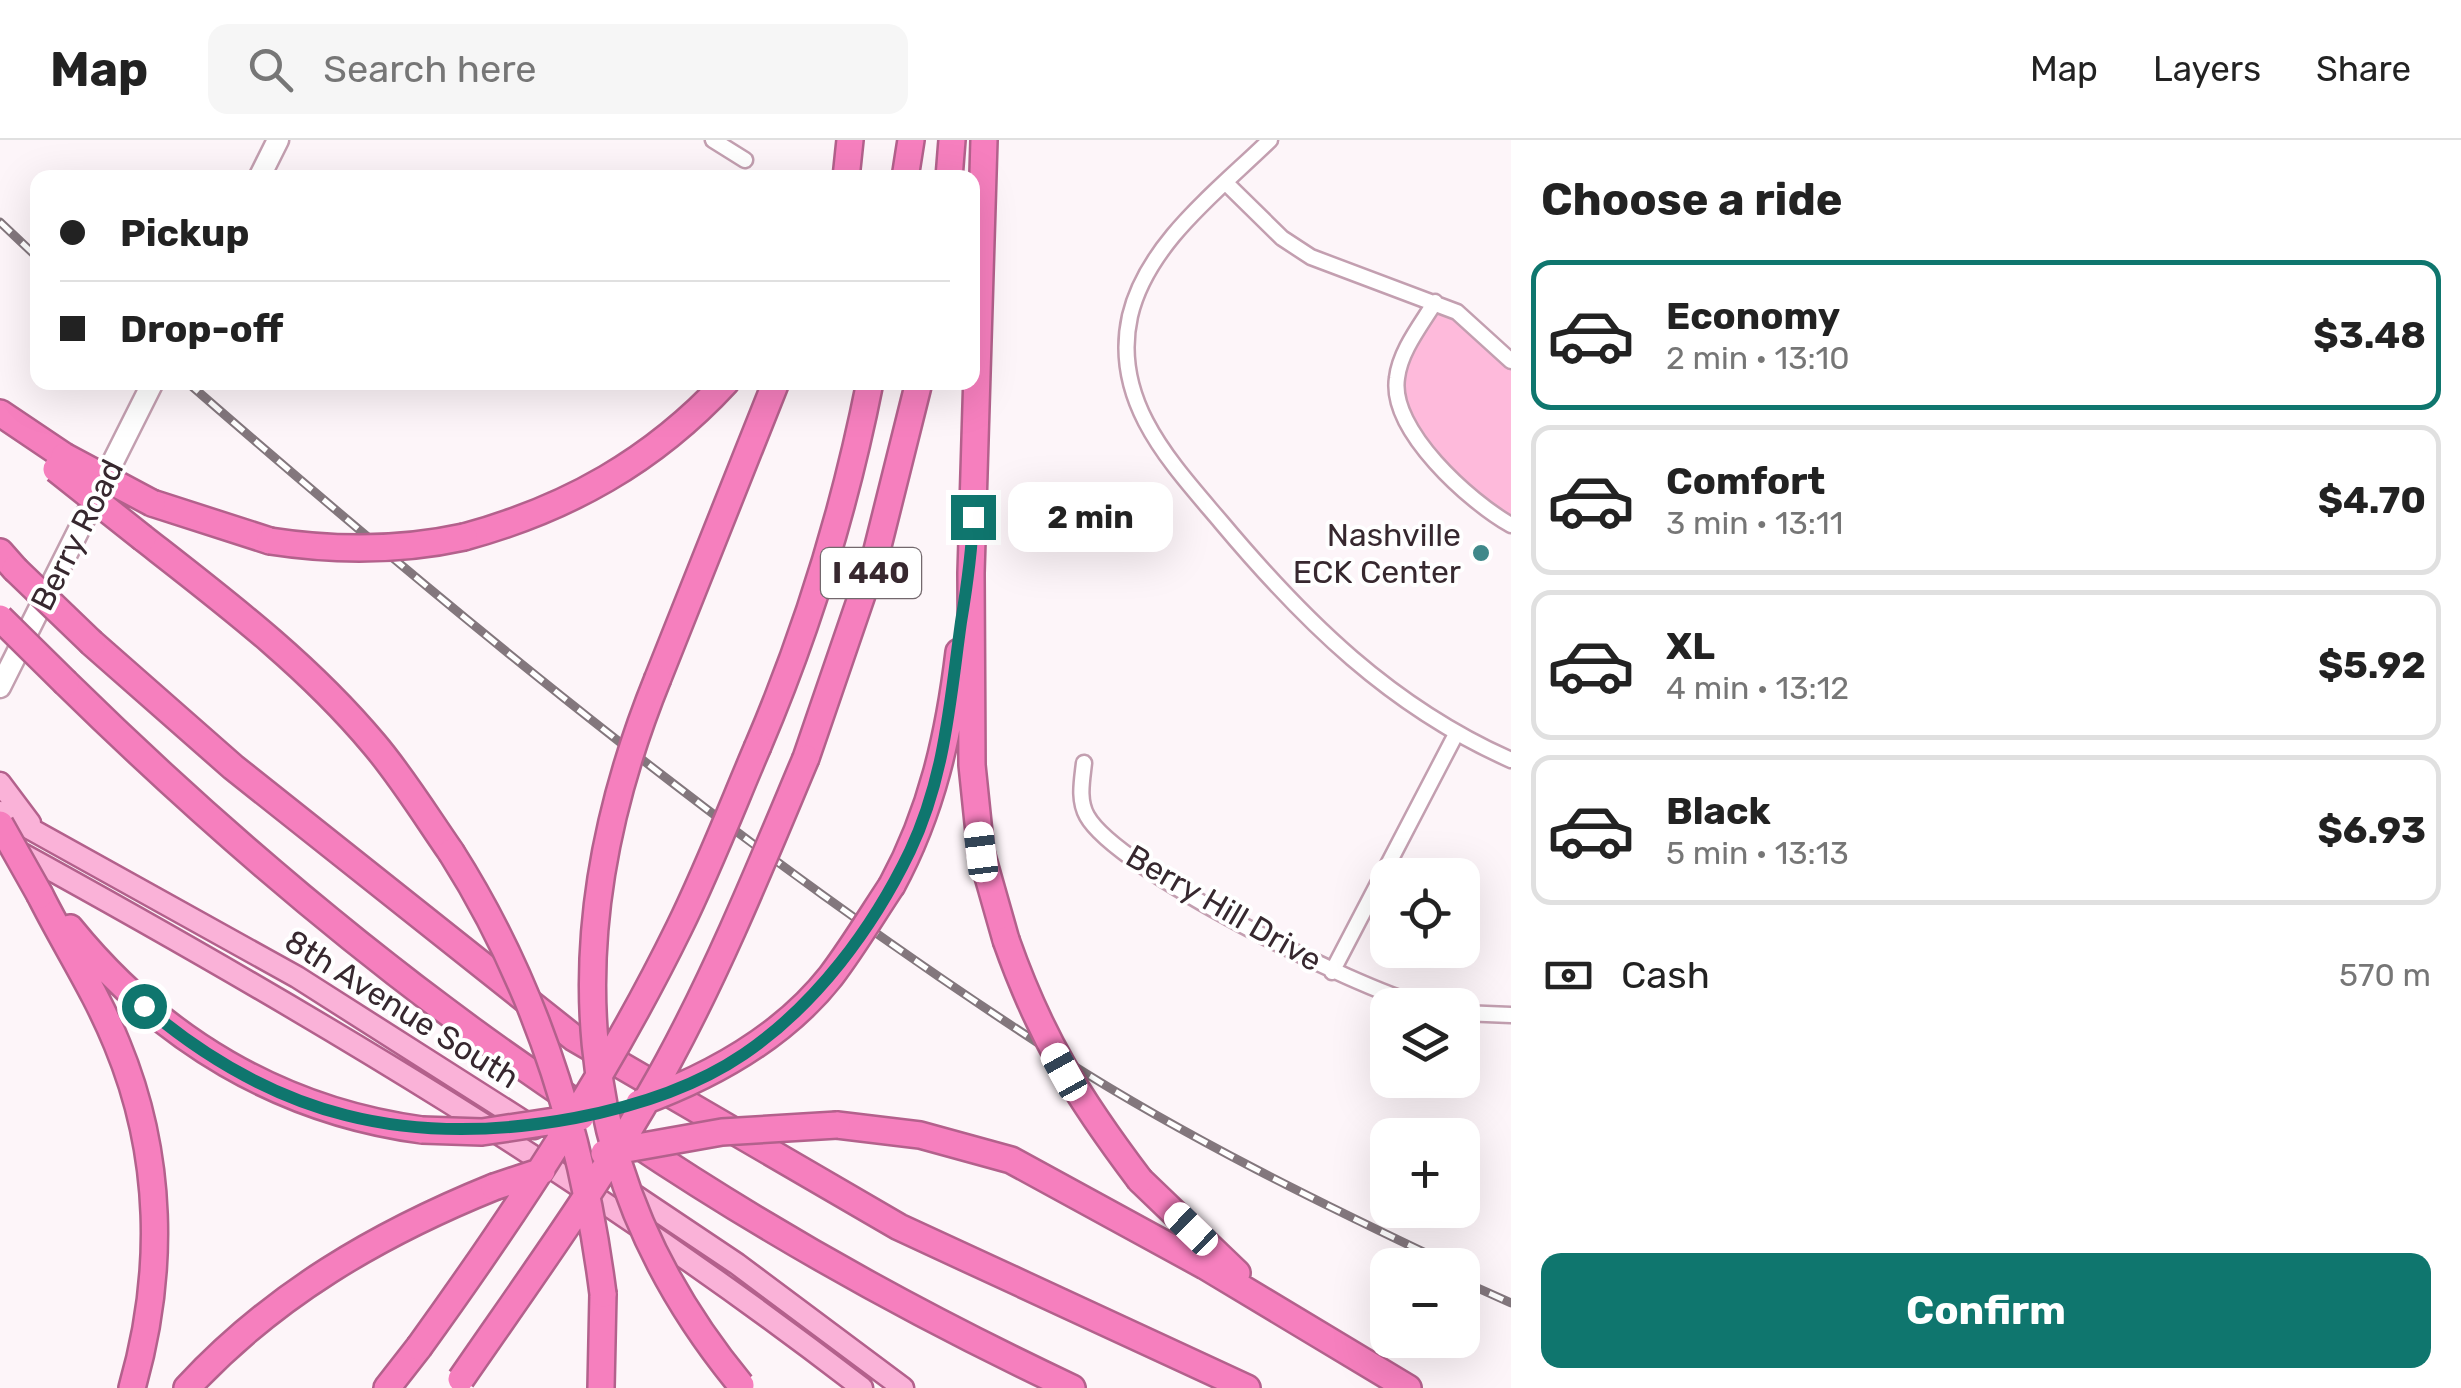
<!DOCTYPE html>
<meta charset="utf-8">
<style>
:root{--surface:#fff;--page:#f6f6f6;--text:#222;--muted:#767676;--line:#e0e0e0;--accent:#0f766e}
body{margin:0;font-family:Rubik,sans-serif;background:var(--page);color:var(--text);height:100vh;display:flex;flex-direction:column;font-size:38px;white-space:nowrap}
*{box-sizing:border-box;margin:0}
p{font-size:32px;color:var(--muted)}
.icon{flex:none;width:55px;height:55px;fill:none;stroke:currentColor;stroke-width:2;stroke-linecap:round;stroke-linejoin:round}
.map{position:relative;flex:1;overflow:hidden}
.panel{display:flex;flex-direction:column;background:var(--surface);width:950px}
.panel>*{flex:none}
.top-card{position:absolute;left:30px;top:30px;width:950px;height:220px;border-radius:20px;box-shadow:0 10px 40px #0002;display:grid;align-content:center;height:220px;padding:0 30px;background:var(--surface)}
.buttons{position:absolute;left:1370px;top:718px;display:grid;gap:20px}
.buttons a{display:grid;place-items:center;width:110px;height:110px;border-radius:20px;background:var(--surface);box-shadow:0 10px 40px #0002;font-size:50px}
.end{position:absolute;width:45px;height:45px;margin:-22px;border:12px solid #0f766e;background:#fff;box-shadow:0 0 0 5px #fff}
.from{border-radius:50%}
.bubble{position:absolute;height:70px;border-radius:20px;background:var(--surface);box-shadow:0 10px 40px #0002;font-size:32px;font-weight:700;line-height:70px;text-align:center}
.car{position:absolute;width:30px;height:60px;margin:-30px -15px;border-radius:12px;box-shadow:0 0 8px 2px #0007;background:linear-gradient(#fff 24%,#345 0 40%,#fff 0 76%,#345 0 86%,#fff 0)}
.top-card b{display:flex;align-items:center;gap:35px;height:95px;font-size:38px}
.top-card b+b{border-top:2px solid var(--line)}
.top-card i{width:25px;height:25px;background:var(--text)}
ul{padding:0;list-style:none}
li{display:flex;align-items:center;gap:30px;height:150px;margin:0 20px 15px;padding:0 10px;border:5px solid var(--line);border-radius:20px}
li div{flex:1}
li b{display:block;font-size:38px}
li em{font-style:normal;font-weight:700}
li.on{border-color:var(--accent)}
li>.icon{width:90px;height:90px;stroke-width:1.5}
h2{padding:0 30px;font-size:45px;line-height:120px}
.pay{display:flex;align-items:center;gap:25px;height:110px;padding:0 30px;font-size:38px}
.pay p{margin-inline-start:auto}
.button{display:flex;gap:20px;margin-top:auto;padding:20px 30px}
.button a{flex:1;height:115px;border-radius:20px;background:var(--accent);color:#fff;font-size:40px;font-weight:700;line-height:115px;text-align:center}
header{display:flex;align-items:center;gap:60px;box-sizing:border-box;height:140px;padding:0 50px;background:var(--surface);border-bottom:2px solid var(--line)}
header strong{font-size:48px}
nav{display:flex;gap:55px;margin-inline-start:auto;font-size:35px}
.search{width:700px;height:90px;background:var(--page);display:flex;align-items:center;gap:25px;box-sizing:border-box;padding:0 35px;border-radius:20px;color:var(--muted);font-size:38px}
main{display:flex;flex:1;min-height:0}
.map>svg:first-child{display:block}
</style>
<header>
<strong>Map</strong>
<div class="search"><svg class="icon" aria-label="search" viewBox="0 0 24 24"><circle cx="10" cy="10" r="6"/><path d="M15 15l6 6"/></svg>Search here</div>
<nav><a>Map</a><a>Layers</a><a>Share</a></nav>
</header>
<main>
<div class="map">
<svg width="1511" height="1248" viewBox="0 0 1511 1248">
<rect width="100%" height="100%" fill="#fdf5f9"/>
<path fill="#febadb" d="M 1435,162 L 1511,221 L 1511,385 L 1419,301 L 1396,242 Z"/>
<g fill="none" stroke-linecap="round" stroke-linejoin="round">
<g stroke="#c39fb0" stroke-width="19">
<path id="street" d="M 713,0 L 745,20
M 1270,0 C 1220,49 1147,103 1130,176 C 1111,261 1171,323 1221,382 C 1304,481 1391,567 1511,620
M 1226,43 L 1282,98 L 1311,117 L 1457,172 L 1511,221
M 1435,162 C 1421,185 1400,211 1397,238 C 1389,290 1470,362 1511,385
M 1084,623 C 1082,641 1078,660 1087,676 C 1117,730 1358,849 1422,865
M 1332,832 L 1456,594
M 1462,873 L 1511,875"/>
</g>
<g stroke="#c39fb0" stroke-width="25">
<path id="secondary" d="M 259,38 L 278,0
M 0,547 L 153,242"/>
</g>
<g stroke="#b3618c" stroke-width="25">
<path id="primary" d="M 0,643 L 30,683
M 0,672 L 297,837 L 534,988
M 15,710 C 308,871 597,1043 862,1248
M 628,1051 L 737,1124 L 903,1248"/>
</g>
<g stroke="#b3618c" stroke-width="30">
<path id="highway" d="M 984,0 L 971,433 L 972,625 L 981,712 L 1006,800
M 846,38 L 850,0
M 905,38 L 911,0
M 949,38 L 952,0
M 0,273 L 64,316
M 152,363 L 270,401
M 464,397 C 567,369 653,321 726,242
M 143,398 C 225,462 307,524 374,604 C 402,637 426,676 451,712
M 0,412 L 15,429
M 92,503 L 233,627 L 574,898 L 899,1087 L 1247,1248
M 658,538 L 776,242
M 66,543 C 222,696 388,837 570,959
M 758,606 C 808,489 845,368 870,242
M 806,618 L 876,414 L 919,242
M 892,745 C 932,671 949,595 959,512
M 40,755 C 65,805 96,852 117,904 C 163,1015 165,1133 132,1248
M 70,788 C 160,899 280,971 422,990
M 837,985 L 920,995 L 1011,1020 L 1205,1126 L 1408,1248
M 628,998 C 768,1092 919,1176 1072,1248
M 1140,1040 L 1237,1133
M 187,1248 C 273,1155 378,1094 494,1047
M 387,1248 L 419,1207
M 601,1248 L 603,1154"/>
</g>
<use href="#street" stroke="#fff" stroke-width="14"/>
<use href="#secondary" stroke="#fff" stroke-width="20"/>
<use href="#primary" stroke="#fab2d8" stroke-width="20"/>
<use href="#highway" stroke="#f67fbe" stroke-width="25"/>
<g stroke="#83777d" stroke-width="9">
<path id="rail" d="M 0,82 L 38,118
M 187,242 C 467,486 754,721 1066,921 C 1189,999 1320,1063 1451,1125
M 1462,1141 L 1511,1163"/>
</g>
<use href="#rail" stroke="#fff" stroke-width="5" stroke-dasharray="15" stroke-linecap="butt"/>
<g stroke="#b3618c" stroke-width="30" stroke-linecap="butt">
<path id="highway-bridge" d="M 64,316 L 152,363
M 56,329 L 143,398
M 270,401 C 335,411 400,411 464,397
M 15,429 L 92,503
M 0,478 L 66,543
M 658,538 C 557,787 564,1031 741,1245
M 0,684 L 40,755
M 451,712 C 537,847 583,996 603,1154
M 1006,800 C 1040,897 1078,958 1140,1040
M 639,963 C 710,937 783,897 831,836 C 853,807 872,775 892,745
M 422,990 L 482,992 L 581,977
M 604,1013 L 722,992 L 837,985
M 494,1047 L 542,1031
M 419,1207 C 515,1074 607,935 679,788 C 708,729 732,667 758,606
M 461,1239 C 532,1136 608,1032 668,922 C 721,824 763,720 806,618"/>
</g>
<use href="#highway-bridge" stroke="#f67fbe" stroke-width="25"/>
</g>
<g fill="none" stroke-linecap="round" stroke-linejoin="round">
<path stroke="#0f766e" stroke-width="12" d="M 144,866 C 274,977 409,1009 575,978 C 633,967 694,948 744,914 C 816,865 873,788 910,711 C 945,637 950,561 961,482 C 967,446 972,413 973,377"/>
</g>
<circle fill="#3f888a" stroke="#fff" stroke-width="4" cx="1481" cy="413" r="10"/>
<g text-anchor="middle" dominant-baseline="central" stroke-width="8" stroke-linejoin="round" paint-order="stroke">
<rect fill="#fff" stroke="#73686d" stroke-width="2.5" x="821" y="408" width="100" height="50" rx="8"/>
<g font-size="30" font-weight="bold" fill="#37282f">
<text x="871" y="433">I 440</text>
</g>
<g font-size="32" fill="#37282f" stroke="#fff">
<text transform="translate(77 395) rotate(-63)">Berry Road</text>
<text transform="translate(1224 768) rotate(30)">Berry Hill Drive</text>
<text transform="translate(402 869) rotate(32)">8th Avenue South</text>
</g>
<g font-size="32" fill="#37282f" stroke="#fff" text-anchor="end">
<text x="1461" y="395">Nashville<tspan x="1461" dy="37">ECK Center</tspan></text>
</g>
</g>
</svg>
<div class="buttons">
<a><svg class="icon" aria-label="locate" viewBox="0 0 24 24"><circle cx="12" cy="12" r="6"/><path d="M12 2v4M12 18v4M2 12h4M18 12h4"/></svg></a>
<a><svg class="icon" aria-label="layers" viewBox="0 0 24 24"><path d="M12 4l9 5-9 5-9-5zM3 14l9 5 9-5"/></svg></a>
<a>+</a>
<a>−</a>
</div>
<i class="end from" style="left:144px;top:866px"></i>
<i class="end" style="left:973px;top:377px"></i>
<div class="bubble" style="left:1008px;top:342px;width:165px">2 min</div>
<i class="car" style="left:981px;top:712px;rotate:353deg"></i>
<i class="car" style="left:1064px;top:932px;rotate:331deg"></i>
<i class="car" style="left:1191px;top:1089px;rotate:314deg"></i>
<div class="top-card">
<b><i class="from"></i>Pickup</b>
<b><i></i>Drop-off</b>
</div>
</div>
<section class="panel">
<h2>Choose a ride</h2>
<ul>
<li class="on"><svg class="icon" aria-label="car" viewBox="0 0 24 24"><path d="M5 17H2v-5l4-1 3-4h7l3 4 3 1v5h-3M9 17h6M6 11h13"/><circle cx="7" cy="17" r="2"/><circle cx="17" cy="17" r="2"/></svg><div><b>Economy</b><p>2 min · 13:10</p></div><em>$3.48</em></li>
<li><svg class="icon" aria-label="car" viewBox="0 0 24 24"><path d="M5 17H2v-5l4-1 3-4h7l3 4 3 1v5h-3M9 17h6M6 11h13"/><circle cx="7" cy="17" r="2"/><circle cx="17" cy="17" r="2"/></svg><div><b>Comfort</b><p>3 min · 13:11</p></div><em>$4.70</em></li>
<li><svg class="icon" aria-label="car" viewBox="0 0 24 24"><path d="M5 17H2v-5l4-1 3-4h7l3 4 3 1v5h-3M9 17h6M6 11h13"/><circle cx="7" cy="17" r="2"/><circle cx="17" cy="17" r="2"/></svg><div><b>XL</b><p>4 min · 13:12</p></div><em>$5.92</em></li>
<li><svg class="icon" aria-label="car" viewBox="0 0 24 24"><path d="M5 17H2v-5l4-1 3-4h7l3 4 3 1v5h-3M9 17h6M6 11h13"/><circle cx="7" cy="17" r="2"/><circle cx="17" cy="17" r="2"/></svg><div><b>Black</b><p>5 min · 13:13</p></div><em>$6.93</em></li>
</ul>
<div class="pay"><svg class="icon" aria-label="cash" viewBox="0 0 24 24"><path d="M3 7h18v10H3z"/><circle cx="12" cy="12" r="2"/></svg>Cash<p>570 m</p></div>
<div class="button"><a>Confirm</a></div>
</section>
</main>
